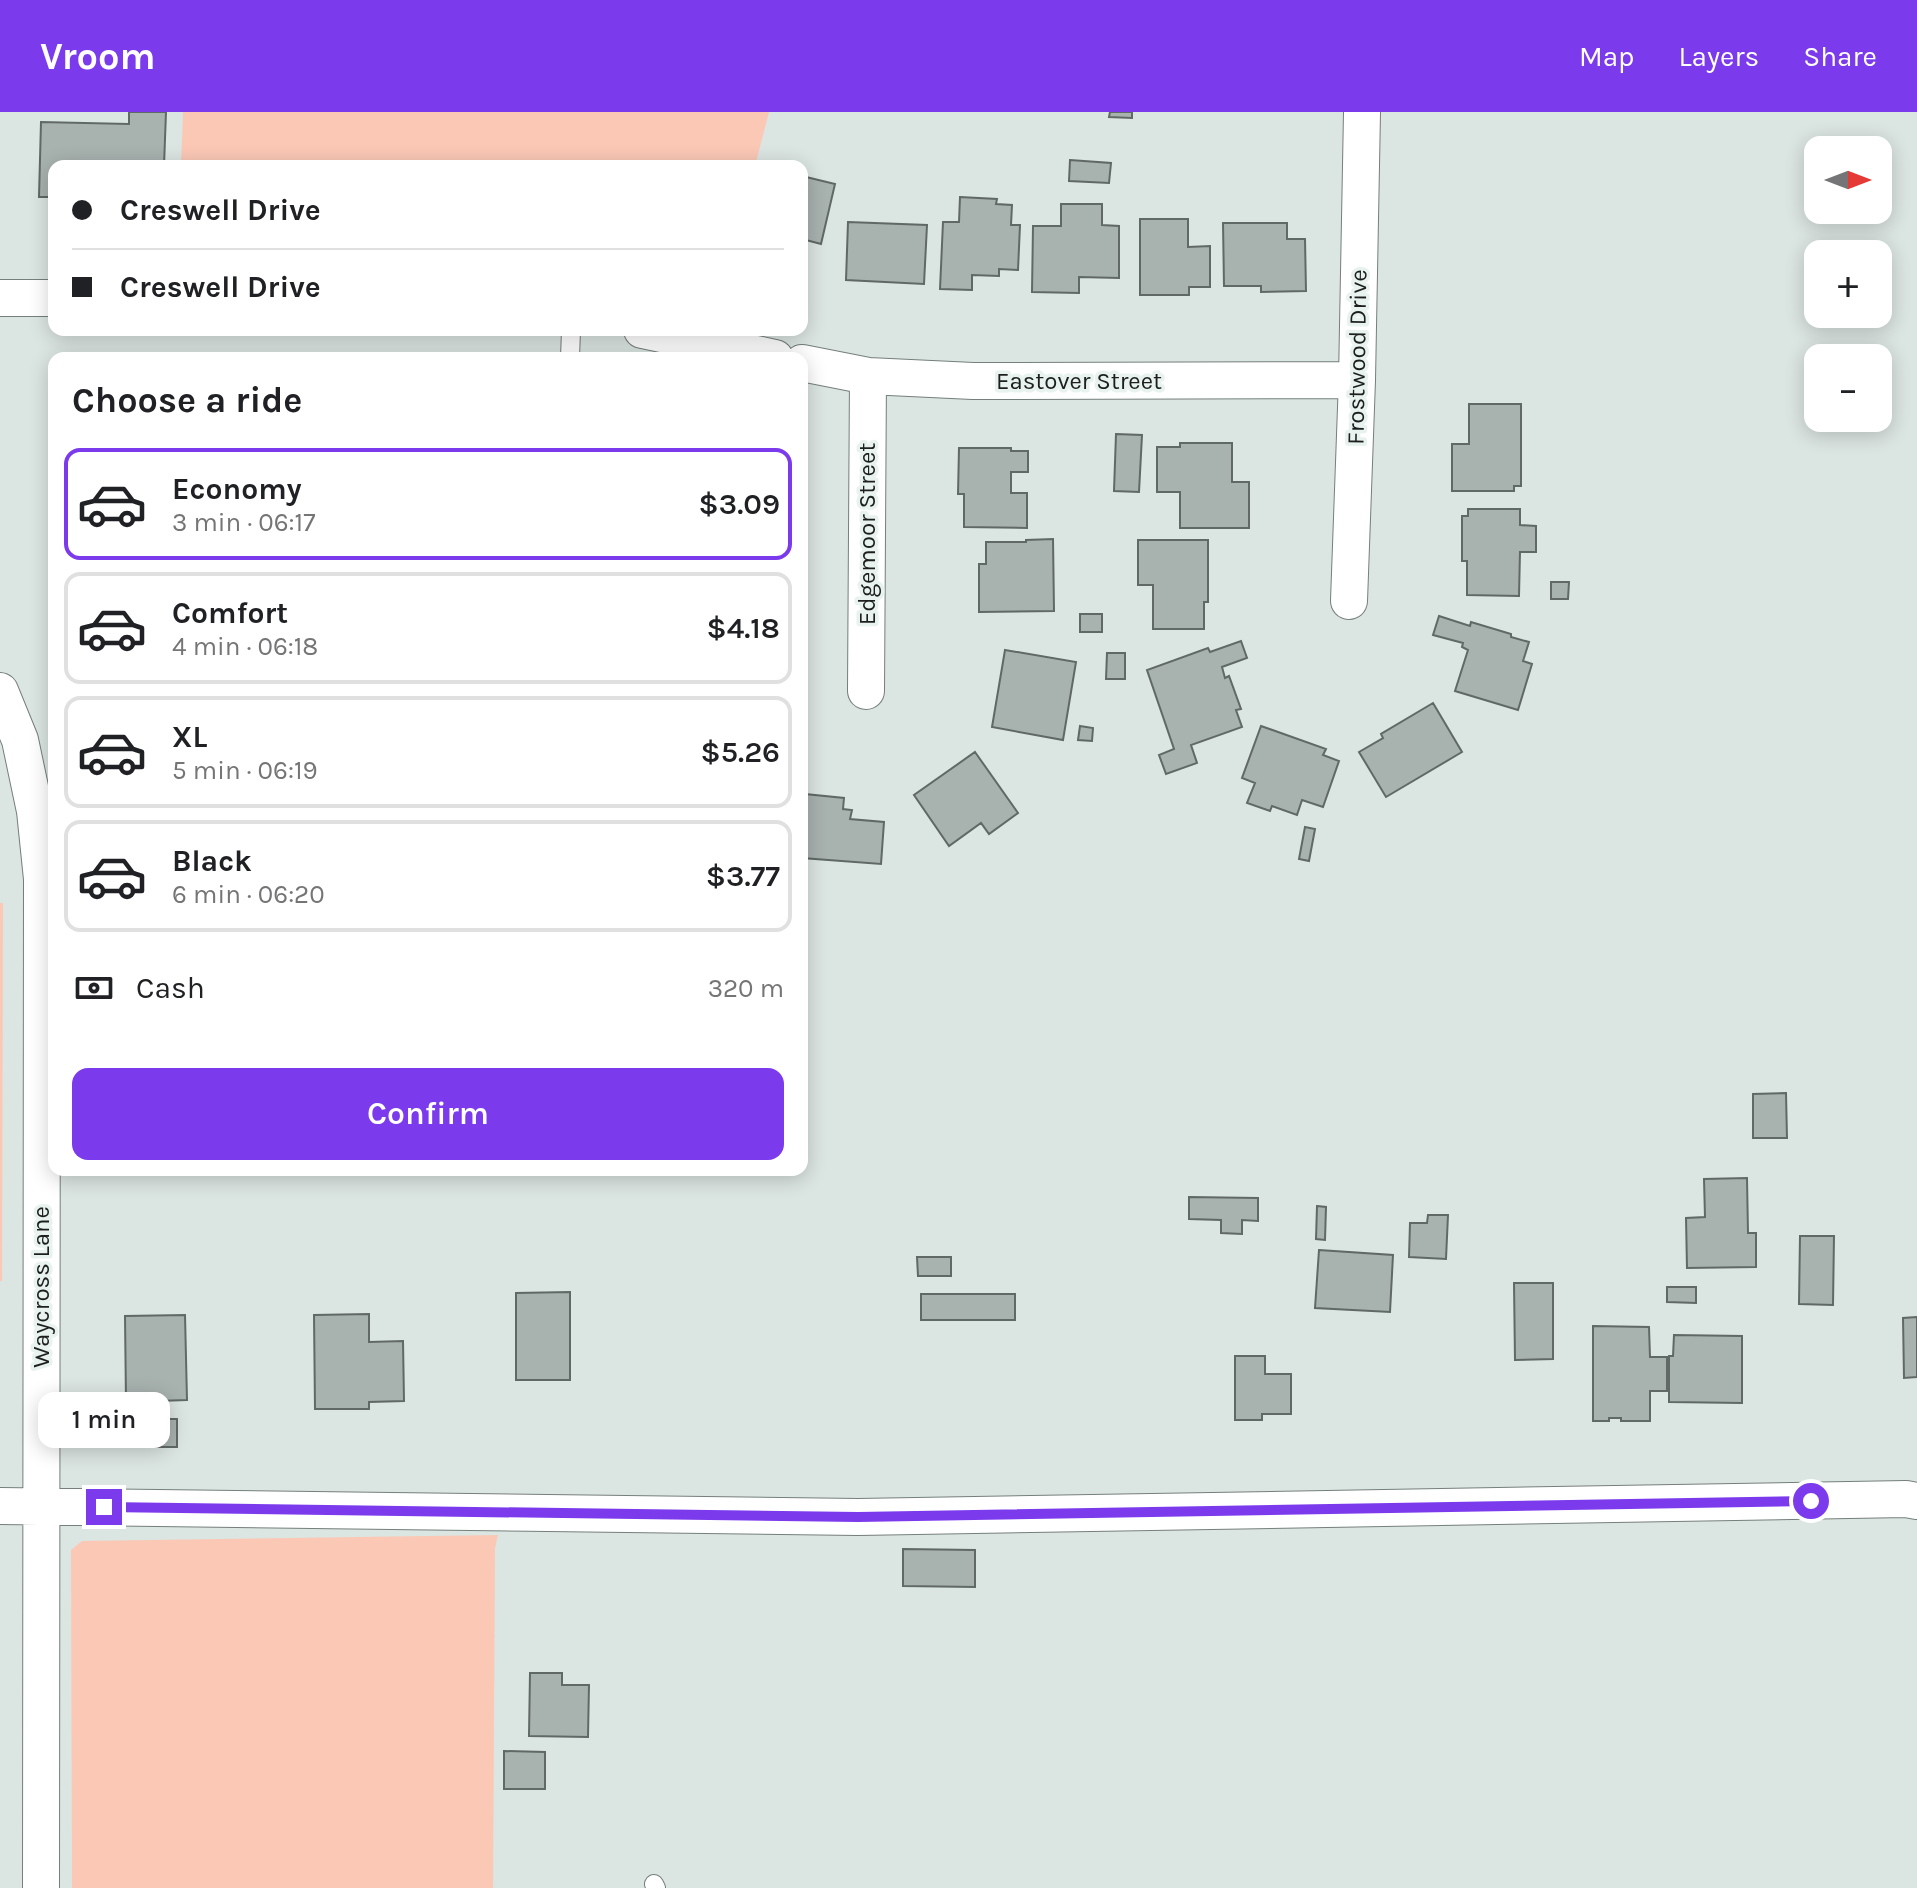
<!DOCTYPE html>
<meta charset="utf-8">
<style>
:root{--surface:#fff;--page:#f2f2f2;--text:#202124;--muted:#757577;--line:#e0e0e0;--accent:#7c3aed}
body{margin:0;font-family:Karla,sans-serif;background:var(--page);color:var(--text);height:100vh;display:flex;flex-direction:column;font-size:30px;white-space:nowrap}
*{box-sizing:border-box;margin:0}
p{font-size:26px;color:var(--muted)}
.icon{flex:none;width:44px;height:44px;fill:none;stroke:currentColor;stroke-width:2;stroke-linecap:round;stroke-linejoin:round}
.map{position:relative;flex:1;overflow:hidden}
.side{position:absolute;left:48px;top:240px;width:760px;height:824px;display:flex;flex-direction:column;background:var(--surface);border-radius:16px;box-shadow:0 4px 20px #0003}
.side>*{flex:none}
.top-card{position:absolute;left:48px;top:48px;width:760px;height:176px;border-radius:16px;box-shadow:0 4px 20px #0003;display:grid;align-content:center;height:176px;padding:0 24px;background:var(--surface)}
.needle{width:52px;rotate:90deg}
.tools{position:absolute;left:1804px;top:24px;display:grid;gap:16px}
.tools a{display:grid;place-items:center;width:88px;height:88px;border-radius:16px;background:var(--surface);box-shadow:0 4px 20px #0003;font-size:40px}
.end{position:absolute;width:36px;height:36px;margin:-18px;border:10px solid #7c3aed;background:#fff;box-shadow:0 0 0 4px #fff}
.from{border-radius:50%}
.bubble{position:absolute;height:56px;border-radius:16px;background:var(--surface);box-shadow:0 4px 20px #0003;font-size:26px;font-weight:600;line-height:56px;text-align:center}
.top-card b{display:flex;align-items:center;gap:28px;height:76px;font-size:30px}
.top-card b+b{border-top:2px solid var(--line)}
.top-card i{width:20px;height:20px;background:var(--text)}
ul{padding:0;list-style:none}
li{display:flex;align-items:center;gap:24px;height:112px;margin:0 16px 12px;padding:0 8px;border:4px solid var(--line);border-radius:16px}
li div{flex:1}
li b{display:block;font-size:30px}
li em{font-style:normal;font-weight:600}
li.active{border-color:var(--accent)}
li>.icon{width:72px;height:72px;stroke-width:1.5}
h2{padding:0 24px;font-size:36px;line-height:96px}
.pay{display:flex;align-items:center;gap:20px;height:88px;padding:0 24px;font-size:30px}
.pay p{margin-inline-start:auto}
.cta{display:flex;gap:16px;margin-top:auto;padding:16px 24px}
.cta a{flex:1;height:92px;border-radius:16px;background:var(--accent);color:#fff;font-size:32px;font-weight:600;line-height:92px;text-align:center}
header{display:flex;align-items:center;gap:48px;box-sizing:border-box;height:112px;padding:0 40px;background:var(--accent);color:#fff}
header strong{font-size:38px}
nav{display:flex;gap:44px;margin-inline-start:auto;font-size:28px}
.map>svg:first-child{display:block}
</style>
<header>
<strong>Vroom</strong>
<nav><a>Map</a><a>Layers</a><a>Share</a></nav>
</header>
<div class="map">
<svg width="1917" height="1776" viewBox="0 0 1917 1776">
<rect width="100%" height="100%" fill="#dbe5e1"/>
<path fill="#fbc8b5" d="M 183,0 L 769,0 L 755,54 L 181,54 Z
M 0,791 L 3,791 L 2,1169 L 0,1169 Z
M 498,1423 L 495,1436 L 493,1776 L 72,1776 L 71,1438 L 82,1429 Z"/>
<path fill="#a8b2af" stroke="#606966" stroke-width="2" d="M 129,0 L 166,0 L 164,54 L 54,54 L 54,85 L 39,85 L 41,10 L 129,12 Z
M 1110,0 L 1132,0 L 1132,6 L 1109,5 Z
M 1070,48 L 1111,51 L 1109,71 L 1069,69 Z
M 802,64 L 835,72 L 821,132 L 802,127 Z
M 960,85 L 997,87 L 996,92 L 1012,93 L 1011,113 L 1020,113 L 1018,158 L 999,157 L 999,164 L 972,163 L 972,178 L 940,177 L 943,110 L 959,110 Z
M 1061,92 L 1102,92 L 1102,113 L 1119,114 L 1119,166 L 1079,165 L 1079,181 L 1032,180 L 1033,114 L 1061,114 Z
M 1140,107 L 1188,107 L 1188,135 L 1210,134 L 1210,175 L 1189,175 L 1189,183 L 1140,183 Z
M 848,110 L 927,113 L 924,172 L 846,168 Z
M 1223,111 L 1287,111 L 1287,127 L 1305,127 L 1306,179 L 1261,180 L 1261,174 L 1224,174 Z
M 1469,292 L 1521,292 L 1521,374 L 1514,374 L 1514,379 L 1452,379 L 1452,332 L 1469,332 Z
M 1116,322 L 1142,323 L 1139,380 L 1114,379 Z
M 1180,331 L 1232,331 L 1232,370 L 1249,370 L 1249,416 L 1180,416 L 1180,380 L 1157,380 L 1157,335 L 1180,335 Z
M 959,336 L 1011,336 L 1011,339 L 1028,339 L 1028,360 L 1011,360 L 1011,381 L 1027,381 L 1027,416 L 964,415 L 964,382 L 958,382 Z
M 1468,397 L 1520,397 L 1520,413 L 1536,414 L 1536,440 L 1520,440 L 1519,484 L 1467,483 L 1467,449 L 1462,449 L 1462,404 L 1468,404 Z
M 1053,427 L 1054,499 L 979,500 L 979,452 L 986,452 L 986,430 L 1026,430 L 1026,428 Z
M 1138,428 L 1208,428 L 1208,490 L 1204,490 L 1204,517 L 1153,517 L 1153,473 L 1138,473 Z
M 1551,470 L 1569,470 L 1568,487 L 1551,487 Z
M 1080,502 L 1102,502 L 1102,520 L 1080,520 Z
M 1439,504 L 1470,514 L 1471,510 L 1511,522 L 1511,525 L 1529,530 L 1523,549 L 1532,552 L 1518,598 L 1455,579 L 1468,538 L 1462,535 L 1463,531 L 1433,523 Z
M 1241,529 L 1247,546 L 1222,555 L 1225,566 L 1229,564 L 1241,597 L 1236,598 L 1242,615 L 1191,633 L 1197,651 L 1166,662 L 1159,643 L 1174,637 L 1147,558 L 1208,536 L 1210,540 Z
M 1005,538 L 1076,550 L 1063,628 L 992,615 Z
M 1107,541 L 1125,541 L 1125,567 L 1106,567 Z
M 1433,591 L 1462,640 L 1386,685 L 1359,640 L 1383,626 L 1381,622 Z
M 1080,614 L 1093,616 L 1092,629 L 1078,628 Z
M 1261,614 L 1326,637 L 1323,643 L 1339,649 L 1323,695 L 1302,688 L 1297,703 L 1272,694 L 1270,699 L 1247,691 L 1255,671 L 1242,666 Z
M 975,640 L 1018,701 L 989,722 L 981,711 L 949,734 L 914,683 Z
M 805,682 L 844,686 L 843,697 L 852,698 L 850,707 L 884,710 L 881,752 L 802,746 Z
M 1305,715 L 1315,717 L 1309,749 L 1299,747 Z
M 1786,981 L 1787,1026 L 1753,1026 L 1753,982 Z
M 1747,1066 L 1748,1121 L 1756,1121 L 1756,1155 L 1687,1156 L 1686,1106 L 1705,1105 L 1704,1067 Z
M 1189,1085 L 1258,1086 L 1258,1109 L 1242,1108 L 1242,1122 L 1221,1121 L 1221,1108 L 1189,1107 Z
M 1317,1094 L 1326,1095 L 1325,1128 L 1316,1127 Z
M 1428,1103 L 1448,1103 L 1446,1147 L 1409,1145 L 1410,1111 L 1427,1111 Z
M 1800,1124 L 1834,1124 L 1833,1193 L 1799,1192 Z
M 1319,1138 L 1393,1143 L 1390,1200 L 1315,1196 Z
M 917,1145 L 951,1145 L 951,1164 L 918,1164 Z
M 1514,1171 L 1553,1171 L 1553,1247 L 1515,1248 Z
M 1667,1175 L 1696,1175 L 1696,1191 L 1667,1190 Z
M 570,1180 L 570,1268 L 516,1268 L 516,1181 Z
M 921,1182 L 1015,1182 L 1015,1208 L 921,1208 Z
M 369,1202 L 369,1230 L 403,1229 L 404,1289 L 369,1290 L 369,1297 L 315,1297 L 314,1203 Z
M 185,1203 L 187,1288 L 126,1290 L 125,1204 Z
M 1917,1205 L 1917,1265 L 1904,1266 L 1903,1206 Z
M 1593,1214 L 1649,1215 L 1650,1245 L 1667,1245 L 1667,1279 L 1650,1279 L 1650,1309 L 1621,1309 L 1621,1306 L 1609,1306 L 1609,1309 L 1593,1309 Z
M 1674,1223 L 1742,1224 L 1742,1291 L 1669,1290 L 1669,1244 L 1673,1244 Z
M 1235,1244 L 1265,1244 L 1265,1262 L 1291,1262 L 1291,1302 L 1262,1302 L 1262,1308 L 1235,1308 Z
M 139,1307 L 177,1307 L 177,1335 L 139,1335 Z
M 903,1437 L 975,1438 L 975,1475 L 903,1474 Z
M 530,1561 L 562,1561 L 562,1573 L 589,1573 L 588,1625 L 529,1624 Z
M 504,1639 L 545,1640 L 545,1677 L 504,1677 Z"/>
<g fill="none" stroke-linecap="round" stroke-linejoin="round">
<g stroke="#757f7b" stroke-width="20">
<path id="service" d="M 570,246 L 571,218
M 654,1772 L 656,1776"/>
</g>
<g stroke="#757f7b" stroke-width="38">
<path id="minor" d="M 0,186 L 54,186
M 642,218 L 775,246
M 802,251 L 868,264 L 973,269 L 1357,268
M 1349,489 L 1357,268 L 1362,0
M 0,579 L 20,628 L 35,699 L 42,767 L 41,1776
M 866,579 L 868,264
M 0,1394 L 858,1405 L 1906,1387 L 1917,1389"/>
</g>
<use href="#service" stroke="#fff" stroke-width="18"/>
<use href="#minor" stroke="#fff" stroke-width="36"/>
</g>
<g fill="none" stroke-linecap="round" stroke-linejoin="round">
<path stroke="#7c3aed" stroke-width="10" d="M 104,1395 L 858,1405 L 1811,1389"/>
</g>
<g text-anchor="middle" dominant-baseline="central" stroke-width="7" stroke-linejoin="round" paint-order="stroke">
<g font-size="24" fill="#1c1f1e" stroke="#e8f2ef">
<text transform="translate(1357 245) rotate(-89)">Frostwood Drive</text>
<text x="1079" y="269">Eastover Street</text>
<text transform="translate(867 422) rotate(-90)">Edgemoor Street</text>
<text transform="translate(41 1175) rotate(-90)">Waycross Lane</text>
</g>
</g>
</svg>
<div class="tools">
<a><svg class="needle" viewBox="-14 -14 28 28"><path d="M0-13l5 13h-10z" fill="#e53935"/><path d="M0 13l5-13h-10z" fill="#757577"/></svg></a>
<a>+</a>
<a>−</a>
</div>
<i class="end from" style="left:1811px;top:1389px"></i>
<i class="end" style="left:104px;top:1395px"></i>
<div class="bubble" style="left:38px;top:1280px;width:132px">1 min</div>
<div class="top-card">
<b><i class="from"></i>Creswell Drive</b>
<b><i></i>Creswell Drive</b>
</div>
<section class="side">
<h2>Choose a ride</h2>
<ul>
<li class="active"><svg class="icon" aria-label="car" viewBox="0 0 24 24"><path d="M5 17H2v-5l4-1 3-4h7l3 4 3 1v5h-3M9 17h6M6 11h13"/><circle cx="7" cy="17" r="2"/><circle cx="17" cy="17" r="2"/></svg><div><b>Economy</b><p>3 min · 06:17</p></div><em>$3.09</em></li>
<li><svg class="icon" aria-label="car" viewBox="0 0 24 24"><path d="M5 17H2v-5l4-1 3-4h7l3 4 3 1v5h-3M9 17h6M6 11h13"/><circle cx="7" cy="17" r="2"/><circle cx="17" cy="17" r="2"/></svg><div><b>Comfort</b><p>4 min · 06:18</p></div><em>$4.18</em></li>
<li><svg class="icon" aria-label="car" viewBox="0 0 24 24"><path d="M5 17H2v-5l4-1 3-4h7l3 4 3 1v5h-3M9 17h6M6 11h13"/><circle cx="7" cy="17" r="2"/><circle cx="17" cy="17" r="2"/></svg><div><b>XL</b><p>5 min · 06:19</p></div><em>$5.26</em></li>
<li><svg class="icon" aria-label="car" viewBox="0 0 24 24"><path d="M5 17H2v-5l4-1 3-4h7l3 4 3 1v5h-3M9 17h6M6 11h13"/><circle cx="7" cy="17" r="2"/><circle cx="17" cy="17" r="2"/></svg><div><b>Black</b><p>6 min · 06:20</p></div><em>$3.77</em></li>
</ul>
<div class="pay"><svg class="icon" aria-label="cash" viewBox="0 0 24 24"><path d="M3 7h18v10H3z"/><circle cx="12" cy="12" r="2"/></svg>Cash<p>320 m</p></div>
<div class="cta"><a>Confirm</a></div>
</section>
</div>
